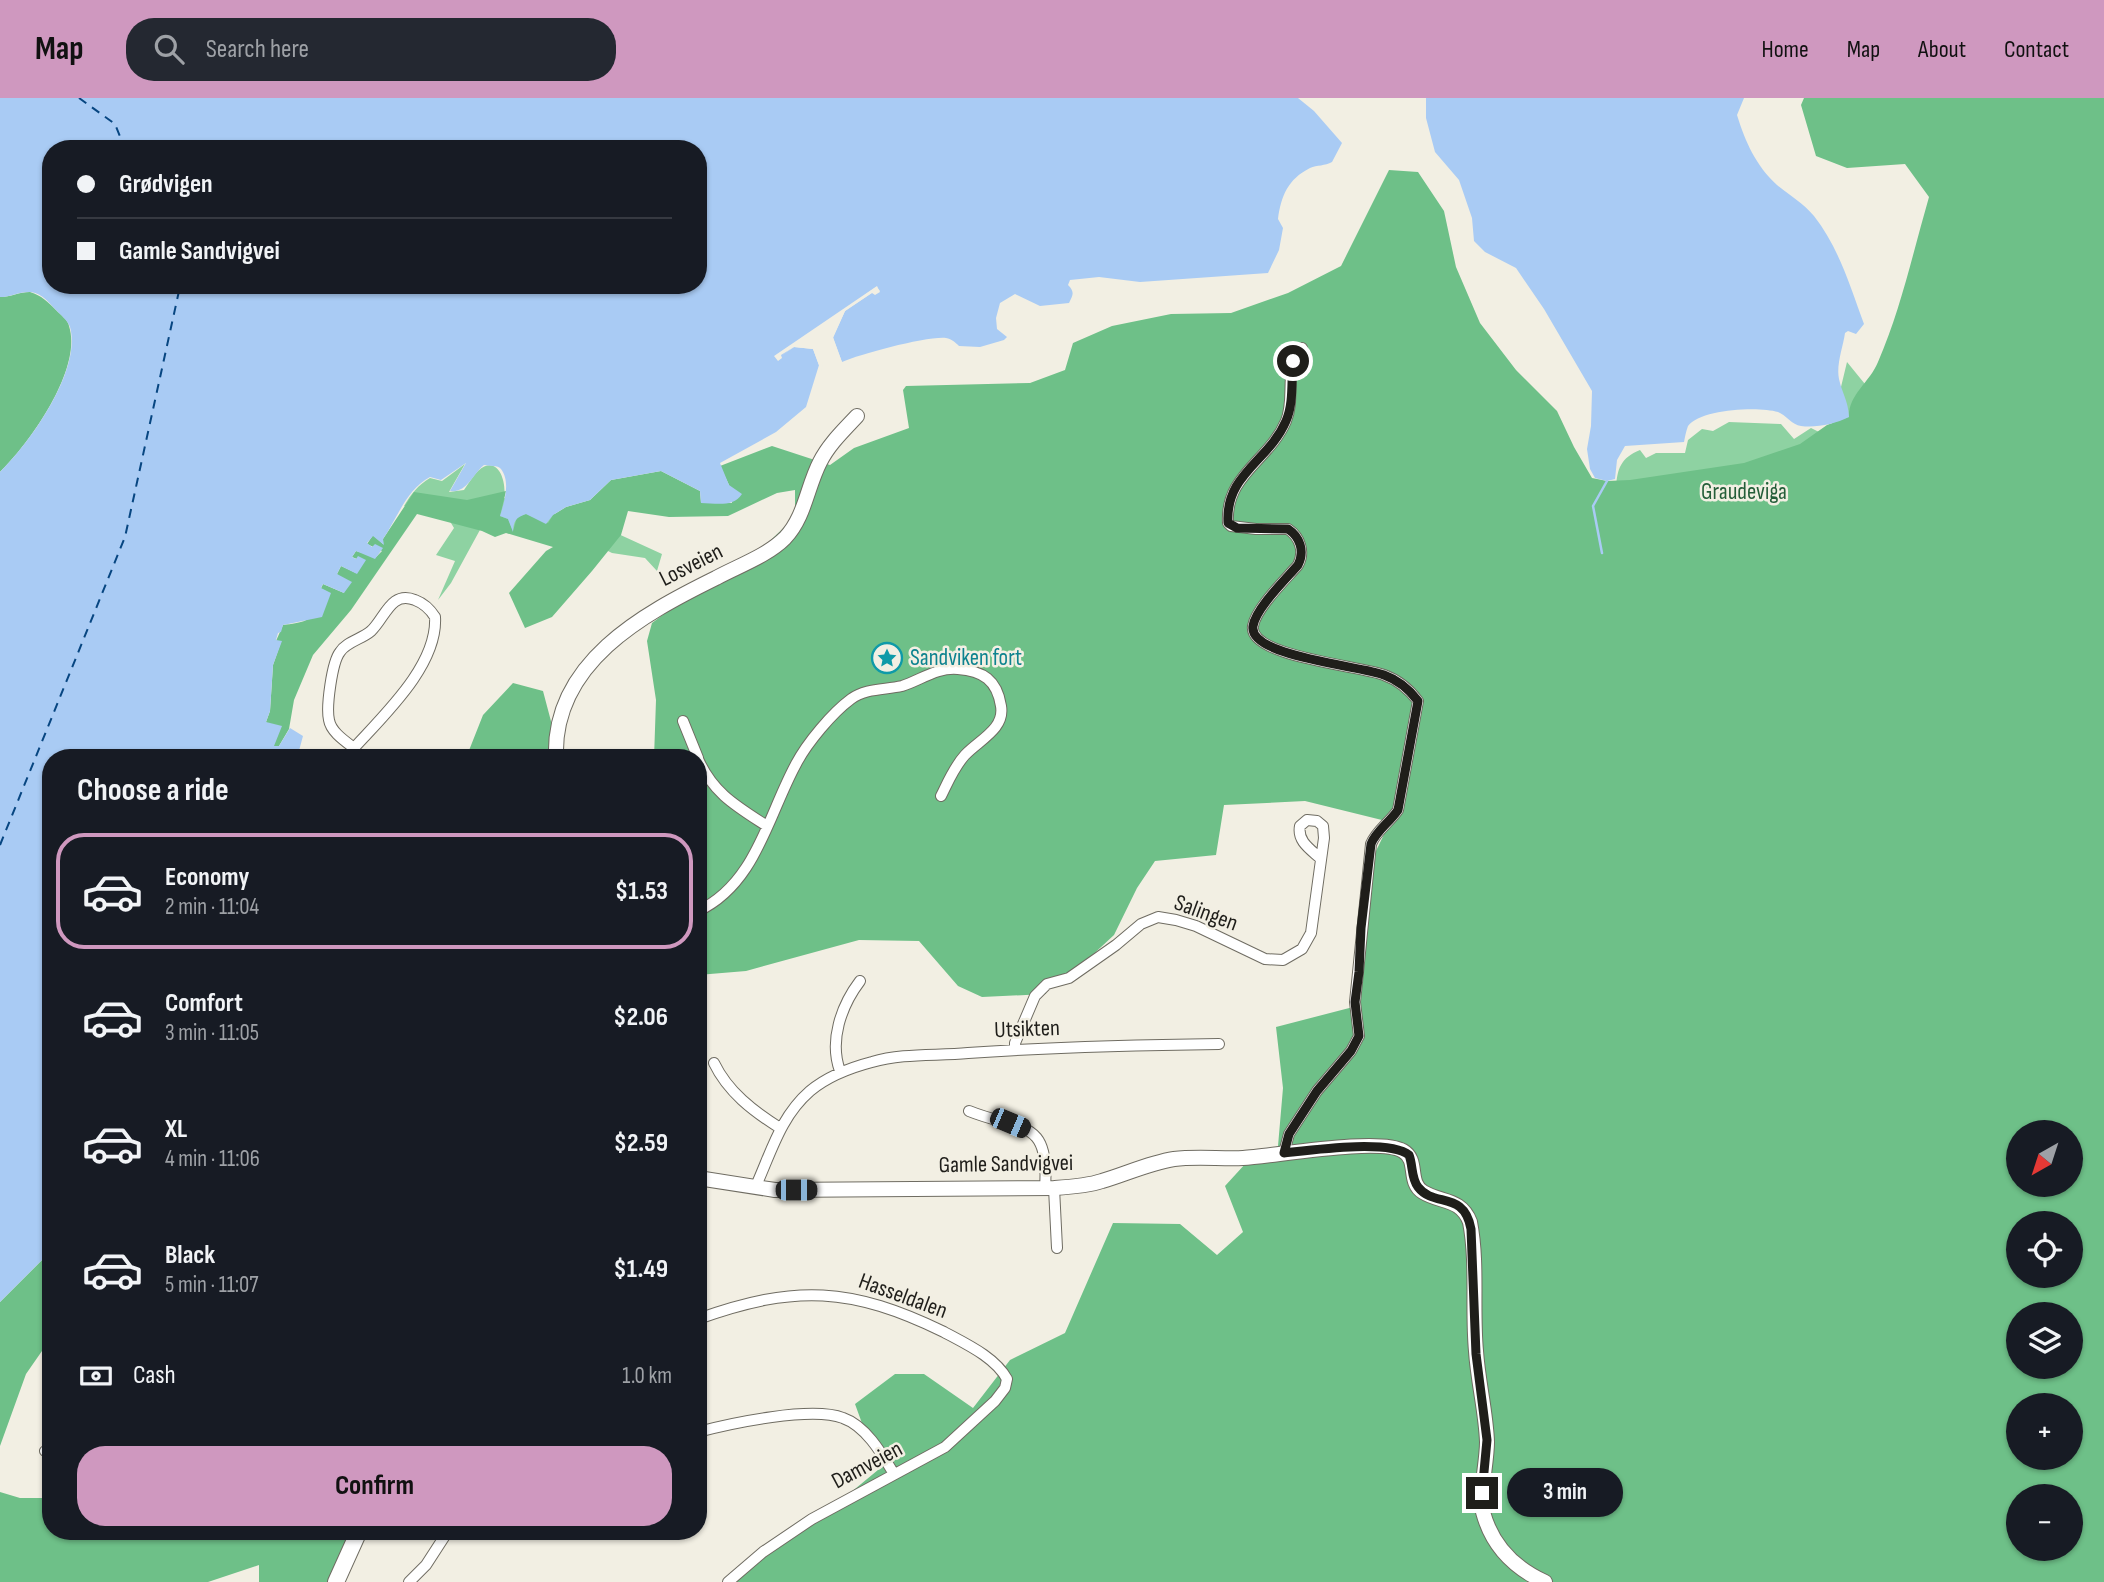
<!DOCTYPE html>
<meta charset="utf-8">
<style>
:root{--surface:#171b24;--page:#242831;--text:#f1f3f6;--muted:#9ea1a6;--line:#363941;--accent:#cf98bf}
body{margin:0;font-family:"Sofia Sans Condensed",sans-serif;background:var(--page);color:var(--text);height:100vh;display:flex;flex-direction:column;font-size:26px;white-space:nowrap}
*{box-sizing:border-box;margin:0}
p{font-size:23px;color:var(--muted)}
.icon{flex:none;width:38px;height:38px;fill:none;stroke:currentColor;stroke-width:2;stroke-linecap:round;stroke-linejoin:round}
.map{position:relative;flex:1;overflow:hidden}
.sheet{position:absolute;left:42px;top:651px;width:665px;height:791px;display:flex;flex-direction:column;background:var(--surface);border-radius:28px;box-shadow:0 2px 5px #0004}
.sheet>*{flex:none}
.banner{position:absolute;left:42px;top:42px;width:665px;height:154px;border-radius:28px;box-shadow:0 2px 5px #0004;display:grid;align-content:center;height:154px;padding:0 35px;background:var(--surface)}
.needle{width:46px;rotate:219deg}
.controls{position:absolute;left:2006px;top:1022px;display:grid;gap:14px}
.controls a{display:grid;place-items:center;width:77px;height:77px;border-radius:50%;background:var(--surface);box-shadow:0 2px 5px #0004;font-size:35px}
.end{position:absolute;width:32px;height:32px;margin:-16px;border:9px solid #1f1e1a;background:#fff;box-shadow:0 0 0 4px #fff}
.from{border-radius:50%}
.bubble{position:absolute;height:49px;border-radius:24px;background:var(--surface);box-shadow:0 2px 5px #0004;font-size:23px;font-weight:700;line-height:49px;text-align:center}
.car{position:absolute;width:21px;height:42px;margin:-21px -10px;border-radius:9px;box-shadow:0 0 5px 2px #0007;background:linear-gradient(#222 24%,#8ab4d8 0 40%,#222 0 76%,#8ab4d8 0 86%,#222 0)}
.banner b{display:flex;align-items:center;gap:24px;height:66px;font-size:26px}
.banner b+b{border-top:2px solid var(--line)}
.banner i{width:18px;height:18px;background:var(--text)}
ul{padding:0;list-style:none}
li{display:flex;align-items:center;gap:21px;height:116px;margin:0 14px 10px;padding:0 21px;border:4px solid transparent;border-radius:28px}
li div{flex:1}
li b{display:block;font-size:26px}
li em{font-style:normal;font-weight:700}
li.active{border-color:var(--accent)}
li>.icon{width:63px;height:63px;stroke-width:1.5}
h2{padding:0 35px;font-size:32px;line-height:84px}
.pay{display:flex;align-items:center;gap:18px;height:77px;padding:0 35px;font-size:26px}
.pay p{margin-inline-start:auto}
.primary-button{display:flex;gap:14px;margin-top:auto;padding:14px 35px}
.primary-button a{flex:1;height:80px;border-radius:28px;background:var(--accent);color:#111;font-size:28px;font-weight:700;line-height:80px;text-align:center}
header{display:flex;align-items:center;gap:42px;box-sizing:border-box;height:98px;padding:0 35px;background:var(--accent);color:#111}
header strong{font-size:33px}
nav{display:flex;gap:38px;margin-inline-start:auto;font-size:24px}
.search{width:490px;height:63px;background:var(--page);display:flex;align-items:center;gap:18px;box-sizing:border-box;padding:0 24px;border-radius:28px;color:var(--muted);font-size:26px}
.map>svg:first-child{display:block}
</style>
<header>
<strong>Map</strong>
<div class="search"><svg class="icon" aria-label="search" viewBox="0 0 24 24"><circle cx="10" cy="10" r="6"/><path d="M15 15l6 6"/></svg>Search here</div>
<nav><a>Home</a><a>Map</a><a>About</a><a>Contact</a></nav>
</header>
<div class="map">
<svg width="2104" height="1484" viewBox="0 0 2104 1484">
<rect width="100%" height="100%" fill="#f2efe3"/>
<path fill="#8ed2a2" d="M 1847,264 L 1939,377 L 1616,391 C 1617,370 1621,360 1640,352 L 1646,360 L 1656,355 L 1685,355 L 1688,342 L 1702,331 L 1713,333 L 1729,324 L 1781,326 L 1794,341 L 1811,330 L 1829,339 Z
M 465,366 L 449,394 L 464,392 C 468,386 473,378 478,373 C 498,355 507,384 504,400 L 614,434 L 662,456 L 657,473 L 645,460 L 612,455 L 578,438 L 512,436 L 481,430 L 451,485 L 438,502 L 455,463 L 436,457 L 454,430 L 445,415 L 404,408 C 411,396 418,387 430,380 L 442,383 Z"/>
<path fill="#6ec088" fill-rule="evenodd" d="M 1804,0 L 2104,0 L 2104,1484 L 726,1484 L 838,1405 L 884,1367 L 863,1328 L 855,1306 L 895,1276 L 924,1276 L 973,1310 L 1010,1262 L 1065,1235 L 1113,1125 L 1180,1126 L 1217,1157 L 1243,1134 L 1225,1088 L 1246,1065 L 1278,1048 L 1283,990 L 1276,929 L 1357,908 L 1375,755 L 1390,724 L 1305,703 L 1224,707 L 1216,757 L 1155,763 L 1137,790 L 1114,837 L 1073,875 L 1047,885 L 1046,896 L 982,899 L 958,888 L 919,843 L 859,842 L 746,873 L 698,877 L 698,660 L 654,660 L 656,602 L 647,543 L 652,525 L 699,490 L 751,461 L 795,419 L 795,392 L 777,395 L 728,418 L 669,419 L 628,413 L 621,437 L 592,473 L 552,519 L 525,530 L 509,495 L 546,453 L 553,449 L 506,435 L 495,439 L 482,433 L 417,416 L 351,512 L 313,557 L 294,602 L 289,631 L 279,648 L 274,648 L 266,624 L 270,613 L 273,567 L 281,544 L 276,543 L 283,527 C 322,523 309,516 323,486 L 344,495 L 337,476 L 341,468 L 356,475 L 357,461 L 352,459 L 356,453 L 376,459 L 382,453 L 367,446 L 373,437 L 383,446 L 383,441 L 414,394 L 467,402 L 506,393 L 500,418 L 508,421 L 513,433 L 517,419 L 526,416 L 548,425 L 553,417 L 566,409 L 590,402 L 611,382 L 661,373 L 700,393 L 701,405 L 732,405 L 729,387 L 720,368 L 772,348 L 830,367 L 854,350 L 909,330 L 903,292 L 906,288 L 1030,285 L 1065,272 L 1073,245 L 1112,228 L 1171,216 L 1231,215 L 1288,195 L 1341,168 L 1389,72 L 1418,74 L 1444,113 L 1456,169 L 1480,225 L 1516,272 L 1557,313 L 1574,349 L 1592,380 L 1607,383 L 1630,382 L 1744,365 L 1800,346 L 1827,327 L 1849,319 C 1848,297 1870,284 1878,264 C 1901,211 1913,154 1929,99 L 1905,66 L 1847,70 L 1816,58 L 1801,7 ZM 2018,1034 L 2070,1034 L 2070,1087 L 2018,1087 ZM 2018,1125 L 2070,1125 L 2070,1178 L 2018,1178 ZM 2018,1216 L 2070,1216 L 2070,1269 L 2018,1269 ZM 2018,1307 L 2070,1307 L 2070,1360 L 2018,1360 ZM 2018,1398 L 2070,1398 L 2070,1451 L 2018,1451 Z
M 30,194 C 42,198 47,203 56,212 C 61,217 68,222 69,228 C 83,271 29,346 0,374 L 0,199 C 11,199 19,194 30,194 Z
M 513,585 L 543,593 L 552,627 L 556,660 L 466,660 L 483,617 Z
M 51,1153 L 51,1240 L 26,1276 L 0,1348 L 0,1204 Z
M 0,1394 L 20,1400 L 51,1400 L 51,1433 L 360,1433 L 342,1484 L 259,1484 L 259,1467 L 208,1484 L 0,1484 Z"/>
<path fill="#a9cbf4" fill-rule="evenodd" d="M 0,0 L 1298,0 L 1314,13 L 1342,45 L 1332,64 C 1325,68 1317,67 1310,70 C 1288,81 1281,98 1278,121 L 1283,130 L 1279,152 L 1268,175 L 1140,184 L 1099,179 L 1070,182 L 1068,187 C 1075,194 1073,197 1069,205 L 1040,208 L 1015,196 L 1000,205 L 996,220 L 997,231 L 1007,239 L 1004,242 L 980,249 L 959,248 C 956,245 952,241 946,240 C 927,238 861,256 842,264 L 833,240 L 845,213 L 873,194 L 880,193 L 876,189 L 781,258 L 794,249 L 813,251 L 819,267 L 806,309 L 776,334 L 720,365 L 729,387 L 742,396 C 733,410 715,405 701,405 L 700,393 L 661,373 L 611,382 L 590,402 L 566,409 L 553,417 L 546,426 L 526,416 C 515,420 514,423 513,434 L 508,421 L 500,418 C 504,405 511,384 501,371 C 498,367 489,368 484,367 C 472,377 467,395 450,393 L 466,365 L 441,382 L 430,379 C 406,392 398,419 383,441 L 384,447 L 373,438 L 367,445 L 372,449 L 375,446 L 383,450 L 375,461 L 356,453 L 352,459 L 356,461 L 358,458 L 366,462 L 357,476 L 341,468 L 337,476 L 352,484 L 344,495 L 323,486 L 321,490 L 331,495 L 322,519 L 283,527 L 281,534 L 278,535 L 276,542 L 282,543 L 273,567 L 270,613 L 266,624 L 282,628 L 274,648 L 279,648 L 290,630 L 303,638 L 297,660 L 51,660 L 51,1153 L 0,1204 L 0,374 C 30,345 82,272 70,229 C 68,223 61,217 56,212 C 48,204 43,196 31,194 C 20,193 11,199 0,199 ZM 51,51 L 698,51 L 698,187 L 51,187 Z
M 1426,0 L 1744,0 L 1737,17 C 1745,43 1756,68 1777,87 C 1790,98 1803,105 1814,118 C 1839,150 1850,188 1864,226 L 1856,236 L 1848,233 L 1845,235 C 1843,249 1836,267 1839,281 C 1842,295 1848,302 1849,319 C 1835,326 1816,330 1801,328 C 1792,327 1786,317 1778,314 C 1759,308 1700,311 1688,328 C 1686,333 1685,339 1684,344 L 1625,348 L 1617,362 L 1615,381 L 1607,383 L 1595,380 L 1590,371 L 1587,351 L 1591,328 L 1592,293 L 1544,211 L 1516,170 L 1485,154 L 1474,143 L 1472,120 L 1459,82 L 1435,54 L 1426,20 Z"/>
<path fill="#f2efe3" d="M 877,188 L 880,194 L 875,197 L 872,195 L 845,213 L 833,239 L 843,267 L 839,265 L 829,240 L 839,218 L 799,246 L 816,249 L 823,266 L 821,273 L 813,251 L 794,249 L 781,257 L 782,260 L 778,263 L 774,258 Z"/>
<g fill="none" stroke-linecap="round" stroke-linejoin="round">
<path stroke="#a9cbf4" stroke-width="2.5" d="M 1602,455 L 1593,408 L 1607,383"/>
<path stroke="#074681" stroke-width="2" stroke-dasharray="9 7" stroke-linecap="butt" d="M 79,0 L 115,26 L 125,51
M 0,747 L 125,439 L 179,193 L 176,187"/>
<g stroke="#6f6c62" stroke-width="12">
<path id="minor" d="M 683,623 L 698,660
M 348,660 L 354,650 C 384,617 438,567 435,519 C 430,511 423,505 415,502 C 391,492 385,520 371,533 C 362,541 346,544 340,554 C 332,564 326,609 329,622 C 331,634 345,643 354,650
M 698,661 C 713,695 736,708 767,728
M 698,813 C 756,786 768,717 796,666 C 807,645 832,615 851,601 C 866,590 885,592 902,588 C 921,582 937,569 958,571 C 983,573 997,582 1001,608 C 1005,631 979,642 965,657 C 954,669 948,684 941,698
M 1015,951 L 1015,945 L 1035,898 L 1047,886 L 1069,880 L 1116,847 L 1141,826 L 1158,819 L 1176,822 L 1196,828 L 1265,861 L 1283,862 L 1302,851 L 1311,835 L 1324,740 L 1323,728 L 1317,723 L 1307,722 L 1300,728 C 1297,743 1310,751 1320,760
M 714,965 C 728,994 753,1013 780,1030
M 840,973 C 829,943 841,908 860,883
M 969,1013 C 1021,1034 1050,1019 1045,1090
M 1284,1055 L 1289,1036 L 1317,993 L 1351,953 L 1359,938 L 1355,904 L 1371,746 C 1376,733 1390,724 1398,712 L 1418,603 C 1409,591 1398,582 1384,577 C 1363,568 1248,559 1253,528 C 1256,510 1286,481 1298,467 C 1305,454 1300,439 1288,431 L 1256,431 L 1231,428 L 1228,425 C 1225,377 1269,363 1286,323 C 1296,299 1283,269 1302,250
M 755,1090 C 771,1055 780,1019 810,993 C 828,978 849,970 872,964 C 903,955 936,958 968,955 C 1051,949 1135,947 1219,946
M 1054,1090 L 1057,1150
M 698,1221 C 796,1186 851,1189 944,1234 C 966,1246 995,1259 1007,1281 L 1005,1290 L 995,1303 L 945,1349 L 812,1421 L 763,1454 L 728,1484
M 698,1334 C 732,1325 812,1308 843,1320 C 866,1328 882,1356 894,1376
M 45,1353 L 51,1350
M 409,1484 L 426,1467 L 448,1433"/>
</g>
<g stroke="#6f6c62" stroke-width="16">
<path id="tertiary" d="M 556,660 C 552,565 643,516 716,480 C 738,468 767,458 785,440 C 805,419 807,389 820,364 C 829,346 844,332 857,318
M 698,1080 L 775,1092 L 1054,1090 C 1070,1089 1087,1088 1102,1083 C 1126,1076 1149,1065 1174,1061 C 1196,1058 1221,1061 1243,1060 C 1275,1058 1379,1039 1403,1053 C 1419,1062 1407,1084 1423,1094 C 1441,1105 1461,1100 1470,1124 C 1478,1166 1472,1211 1476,1253 C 1478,1284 1486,1314 1487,1344 C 1487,1365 1479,1396 1483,1414 C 1492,1448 1514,1470 1545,1484"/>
</g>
<g stroke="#6f6c62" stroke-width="18">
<path id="secondary" d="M 336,1484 L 359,1433"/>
</g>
<use href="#minor" stroke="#fff" stroke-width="10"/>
<use href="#tertiary" stroke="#fff" stroke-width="14"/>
<use href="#secondary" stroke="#fff" stroke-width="16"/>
</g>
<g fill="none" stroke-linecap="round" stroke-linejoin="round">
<path stroke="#1f1e1a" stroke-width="9" d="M 1293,263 C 1291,282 1294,305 1286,323 C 1269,363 1225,376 1228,425 L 1237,430 L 1288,431 C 1300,439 1305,453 1298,467 C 1286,481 1256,510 1253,528 C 1248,559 1363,568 1384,577 C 1398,582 1409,591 1418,603 L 1398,712 C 1390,724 1376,733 1371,746 L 1361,830 L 1359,874 L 1355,904 L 1359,938 L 1351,953 L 1317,993 L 1289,1036 L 1284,1055 C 1311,1052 1389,1041 1409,1057 C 1413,1067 1411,1080 1418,1089 C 1434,1110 1464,1092 1471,1131 L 1476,1256 L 1487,1342 L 1482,1395"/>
</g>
<defs>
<g id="sight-ring" transform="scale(1.575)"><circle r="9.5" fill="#f2efe3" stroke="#0f9aa8" stroke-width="1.5"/><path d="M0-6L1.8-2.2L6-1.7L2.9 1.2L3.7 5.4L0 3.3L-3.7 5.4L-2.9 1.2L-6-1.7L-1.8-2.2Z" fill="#0f9aa8"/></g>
</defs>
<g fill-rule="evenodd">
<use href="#sight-ring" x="887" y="560"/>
</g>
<g text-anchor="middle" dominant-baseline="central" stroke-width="5" stroke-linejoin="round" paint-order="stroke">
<g font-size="23" fill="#245e39" stroke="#f2efe3">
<text x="1744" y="394">Graudeviga</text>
</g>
<g font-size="23" fill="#1f1e1a" stroke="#f2efe3">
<text transform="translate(691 467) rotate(-27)">Losveien</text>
<text transform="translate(1206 815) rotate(20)">Salingen</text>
<text transform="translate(1027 931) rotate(-2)">Utsikten</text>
<text transform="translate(1006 1066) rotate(-1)">Gamle Sandvigvei</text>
<text transform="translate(903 1198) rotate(20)">Hasseldalen</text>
<text transform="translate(867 1367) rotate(-28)">Damveien</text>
</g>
<g font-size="23" fill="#0d838f" stroke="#f2efe3" text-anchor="start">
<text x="910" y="560">Sandviken fort</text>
</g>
</g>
</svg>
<div class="controls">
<a><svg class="needle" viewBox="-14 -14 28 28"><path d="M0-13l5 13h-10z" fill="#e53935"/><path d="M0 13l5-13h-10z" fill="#9ea1a6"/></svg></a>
<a><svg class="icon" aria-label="locate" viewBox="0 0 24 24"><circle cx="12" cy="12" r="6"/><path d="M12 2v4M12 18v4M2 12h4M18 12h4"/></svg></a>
<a><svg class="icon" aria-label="layers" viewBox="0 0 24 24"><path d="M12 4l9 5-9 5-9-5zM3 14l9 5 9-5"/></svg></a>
<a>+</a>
<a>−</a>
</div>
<i class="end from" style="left:1293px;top:263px"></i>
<i class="end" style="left:1482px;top:1395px"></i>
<div class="bubble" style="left:1507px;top:1370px;width:116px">3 min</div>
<i class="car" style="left:1010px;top:1025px;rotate:113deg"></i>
<i class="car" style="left:796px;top:1092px;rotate:90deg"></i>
<div class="banner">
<b><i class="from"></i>Grødvigen</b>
<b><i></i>Gamle Sandvigvei</b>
</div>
<section class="sheet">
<h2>Choose a ride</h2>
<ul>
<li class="active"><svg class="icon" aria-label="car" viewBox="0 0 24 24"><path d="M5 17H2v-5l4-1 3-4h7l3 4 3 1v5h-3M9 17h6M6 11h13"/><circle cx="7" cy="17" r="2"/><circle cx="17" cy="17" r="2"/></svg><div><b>Economy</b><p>2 min · 11:04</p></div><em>$1.53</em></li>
<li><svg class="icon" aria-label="car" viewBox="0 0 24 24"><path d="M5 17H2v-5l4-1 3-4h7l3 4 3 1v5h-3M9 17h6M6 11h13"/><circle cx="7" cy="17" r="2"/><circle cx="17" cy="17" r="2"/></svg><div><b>Comfort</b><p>3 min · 11:05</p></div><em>$2.06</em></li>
<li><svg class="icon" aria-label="car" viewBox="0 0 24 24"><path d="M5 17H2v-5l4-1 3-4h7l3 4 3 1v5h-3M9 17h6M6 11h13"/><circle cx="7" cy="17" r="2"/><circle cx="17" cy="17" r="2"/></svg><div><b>XL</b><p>4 min · 11:06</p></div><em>$2.59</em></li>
<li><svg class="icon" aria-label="car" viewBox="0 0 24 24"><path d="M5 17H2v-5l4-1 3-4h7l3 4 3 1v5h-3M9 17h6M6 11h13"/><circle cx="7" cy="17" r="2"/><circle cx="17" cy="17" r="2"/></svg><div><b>Black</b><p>5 min · 11:07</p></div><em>$1.49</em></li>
</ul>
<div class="pay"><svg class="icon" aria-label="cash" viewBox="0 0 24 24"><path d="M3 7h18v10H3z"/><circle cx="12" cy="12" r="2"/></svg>Cash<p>1.0 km</p></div>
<div class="primary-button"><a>Confirm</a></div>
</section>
</div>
